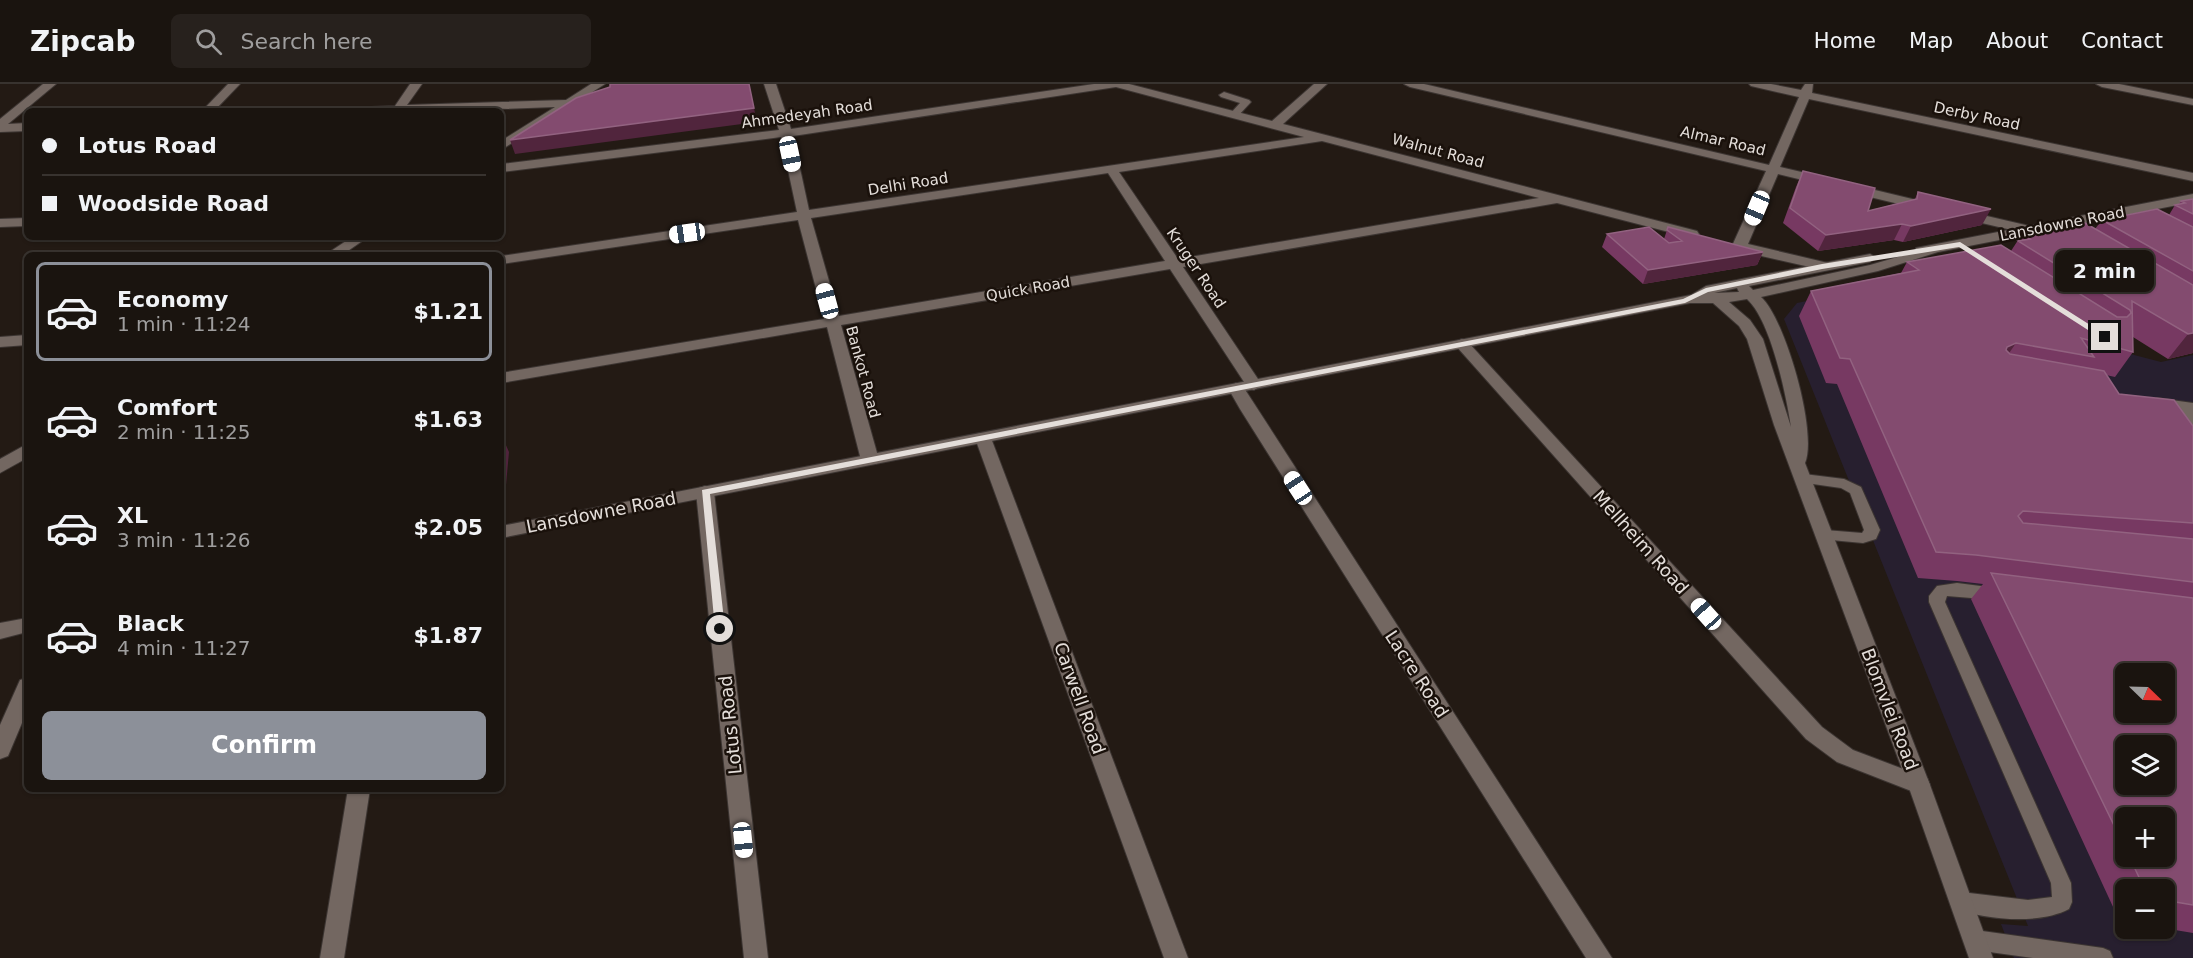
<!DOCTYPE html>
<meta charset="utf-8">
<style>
:root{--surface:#1a140f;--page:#27211d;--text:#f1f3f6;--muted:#9f9e9e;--line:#38332f;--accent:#8c9099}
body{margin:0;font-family:"DejaVu Sans",sans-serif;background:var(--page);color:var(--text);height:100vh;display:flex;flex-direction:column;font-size:22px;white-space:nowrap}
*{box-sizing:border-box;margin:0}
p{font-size:20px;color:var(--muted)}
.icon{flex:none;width:33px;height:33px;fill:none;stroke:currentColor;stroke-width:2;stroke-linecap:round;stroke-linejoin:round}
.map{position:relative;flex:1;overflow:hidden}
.drawer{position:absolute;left:24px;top:168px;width:480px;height:540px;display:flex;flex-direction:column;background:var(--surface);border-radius:9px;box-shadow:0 2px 4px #0004,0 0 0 2px var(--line)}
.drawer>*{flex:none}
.top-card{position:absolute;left:24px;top:24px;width:480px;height:132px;border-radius:9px;box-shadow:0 2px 4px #0004,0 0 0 2px var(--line);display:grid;align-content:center;height:132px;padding:0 18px;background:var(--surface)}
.needle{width:39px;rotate:113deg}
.controls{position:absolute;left:2115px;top:579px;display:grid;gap:12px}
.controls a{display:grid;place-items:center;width:60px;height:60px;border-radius:9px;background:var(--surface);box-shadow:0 2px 4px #0004,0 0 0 2px var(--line);font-size:30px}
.end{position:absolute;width:27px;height:27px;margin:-14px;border:8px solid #e4deda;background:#111;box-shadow:0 0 0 3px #111}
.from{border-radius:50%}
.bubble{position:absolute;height:42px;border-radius:9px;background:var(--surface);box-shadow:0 2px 4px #0004,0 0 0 2px var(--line);font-size:20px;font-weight:600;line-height:42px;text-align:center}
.car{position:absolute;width:18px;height:36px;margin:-18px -9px;border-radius:8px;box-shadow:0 0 4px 2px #0007;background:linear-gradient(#fff 24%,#345 0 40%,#fff 0 76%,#345 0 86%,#fff 0)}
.top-card b{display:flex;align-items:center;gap:21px;height:57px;font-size:22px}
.top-card b+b{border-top:2px solid var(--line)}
.top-card i{width:15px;height:15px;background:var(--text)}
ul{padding:10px 0 0;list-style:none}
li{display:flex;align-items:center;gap:18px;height:99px;margin:0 12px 9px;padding:0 6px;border:3px solid transparent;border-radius:9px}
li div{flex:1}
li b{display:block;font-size:22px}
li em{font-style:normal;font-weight:600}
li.on{border-color:var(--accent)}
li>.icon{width:54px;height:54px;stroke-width:1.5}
.primary-button{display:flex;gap:12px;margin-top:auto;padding:12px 18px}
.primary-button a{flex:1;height:69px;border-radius:9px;background:var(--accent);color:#fff;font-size:24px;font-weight:600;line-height:69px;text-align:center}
header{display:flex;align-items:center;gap:36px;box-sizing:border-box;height:84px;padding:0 30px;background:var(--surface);border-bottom:2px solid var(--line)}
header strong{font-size:28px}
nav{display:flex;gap:33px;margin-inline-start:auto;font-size:21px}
.search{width:420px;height:54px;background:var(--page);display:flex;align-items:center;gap:15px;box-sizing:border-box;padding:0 21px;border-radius:9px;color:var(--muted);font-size:22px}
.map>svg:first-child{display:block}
</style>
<header>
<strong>Zipcab</strong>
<div class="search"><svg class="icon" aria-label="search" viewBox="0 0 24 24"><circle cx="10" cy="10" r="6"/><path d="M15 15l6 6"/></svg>Search here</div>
<nav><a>Home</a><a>Map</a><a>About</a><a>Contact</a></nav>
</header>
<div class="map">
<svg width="2193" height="874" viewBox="0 0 2193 874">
<rect width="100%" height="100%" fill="#231a14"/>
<path fill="#271f2f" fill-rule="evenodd" d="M 1875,203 L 2161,278 L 2193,271 L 2193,874 L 2014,874 L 2001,840 L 2028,842 L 1784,235 L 1797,219 ZM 2126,590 L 2164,590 L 2164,628 L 2126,628 ZM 2126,662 L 2164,662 L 2164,700 L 2126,700 ZM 2126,734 L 2164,734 L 2164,772 L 2126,772 ZM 2126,806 L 2164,806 L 2164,844 L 2126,844 Z"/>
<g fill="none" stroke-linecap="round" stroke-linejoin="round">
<g stroke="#3c3532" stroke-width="2">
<path id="lane" d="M 1224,8 L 1249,16 L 1251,18 L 1237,33 L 1231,33 L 1229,31 L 1240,19 L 1221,13 L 1219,11 Z
M 2157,314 L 2193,319 L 2193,342 L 2188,341 L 2176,325 L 2152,321 L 2150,318 Z
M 1804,390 L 1844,395 L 1861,403 L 1880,446 L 1876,455 L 1863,459 L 1820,455 L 1817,451 L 1820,447 L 1825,446 L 1862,449 L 1864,446 L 1850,409 L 1841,404 L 1799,398 L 1797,395 L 1799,392 Z
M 1957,499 L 1996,504 L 2002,506 L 2004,510 L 2002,514 L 1996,516 L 1947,512 L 1945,518 L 2071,799 L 2072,818 L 2069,825 C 2039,841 1985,836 1954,824 L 1951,817 L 1954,810 L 1961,808 L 2028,816 L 2052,813 L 2051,799 L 1929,518 L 1929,512 L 1937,502 Z
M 1975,846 L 2103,864 L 2110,867 L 2113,874 L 2033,874 L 1975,866 L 1968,863 L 1965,856 L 1968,849 Z"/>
</g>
<g stroke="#3c3532" stroke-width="2">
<path id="street" d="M 43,0 L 56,0 L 8,40 L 27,39 L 27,47 L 0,48 L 0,35 Z
M 228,0 L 240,0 L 214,27 L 202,27 Z
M 410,0 L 422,0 L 407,21 L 566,16 L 591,0 L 605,0 L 501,66 L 501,57 L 555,23 L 442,27 L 341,27 L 347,24 L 395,22 Z
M 764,0 L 776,0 L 791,45 L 1094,0 L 1129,0 L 1272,37 L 1314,0 L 1327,0 L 1283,40 L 1697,147 L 1699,150 L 1692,154 L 1557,119 L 1183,183 L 1262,301 L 1254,306 L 1248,304 L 1170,185 L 841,241 L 879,376 L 876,380 L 864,380 L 861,376 L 827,243 L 501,299 L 501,289 L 824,235 L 798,136 L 501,180 L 501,172 L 797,128 L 781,53 L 501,88 L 501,80 L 779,46 ZM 1116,3 L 1304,53 L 809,126 L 793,52 ZM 1322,57 L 1539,114 L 1178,175 L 1119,88 ZM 1108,89 L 1165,177 L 839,232 L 811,134 Z
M 1404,0 L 1424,0 L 1769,81 L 1799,13 L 1751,2 L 1749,0 L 1771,0 L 1801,6 L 1805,0 L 1813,0 L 1812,9 L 2193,89 L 2193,97 L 1809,15 L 1780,83 L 1827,94 L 1829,97 L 1823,101 L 1778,90 L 1748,160 L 1828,179 L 1830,182 L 1823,186 L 1735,166 L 1732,162 L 1766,87 L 1410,3 Z
M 2096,0 L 2119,0 L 2193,15 L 2193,21 L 2102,3 Z
M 1850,100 L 1933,120 L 1935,123 L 1928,127 L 1845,107 L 1844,104 Z
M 1961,126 L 2034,143 L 2036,146 L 2029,150 L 1956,133 L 1954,130 Z
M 27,134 L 27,142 L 0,143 L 0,135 Z
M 352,153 L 368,153 L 342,171 L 325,171 Z
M 27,251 L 27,261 L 0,263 L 0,253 Z
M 1462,255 L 1467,257 L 1822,643 L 1853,666 L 1927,694 L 1930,701 L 1927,708 L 1919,710 L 1837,678 L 1806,655 L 1457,263 L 1454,260 L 1457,257 Z
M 1236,299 L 1244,304 L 1612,874 L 1586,874 L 1240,325 L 1228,304 Z
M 983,349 L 989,350 L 991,354 L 1188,874 L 1164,874 L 975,354 L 977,350 Z
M 27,360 L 27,374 L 0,389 L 0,375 Z
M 705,402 L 711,404 L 714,408 L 768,874 L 744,874 L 696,408 L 699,404 Z
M 27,594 L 27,627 L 8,672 L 0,675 L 0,641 L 20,596 Z
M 348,705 L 370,705 L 344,874 L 320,874 Z"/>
</g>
<g stroke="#3c3532" stroke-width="2">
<path id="secondary" d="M 2193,110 L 2193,118 L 1938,168 L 1878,187 L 1761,213 C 1785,234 1818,349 1805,379 L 1930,701 L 1993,874 L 1969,874 L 1908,701 L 1774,341 L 1747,255 L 1739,242 L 1713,219 L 1690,219 L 501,454 L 501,442 L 1691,211 L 1706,202 L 1870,170 L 1877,174 L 1870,178 L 1749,202 L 1753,206 L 1767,203 L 1870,181 L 1915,168 L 1916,164 L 1921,163 ZM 1737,204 L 1739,208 L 1714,209 ZM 1747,215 C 1771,237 1786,310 1791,343 L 1763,255 L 1750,236 L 1729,218 Z
M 27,534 L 27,548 L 0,555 L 0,539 Z"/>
</g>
<use href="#lane" fill="#736761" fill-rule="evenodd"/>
<use href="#street" fill="#736761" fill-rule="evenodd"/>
<use href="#secondary" fill="#736761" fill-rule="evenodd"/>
</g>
<path fill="#773962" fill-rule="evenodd" d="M 1803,87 L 1868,127 L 1915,115 L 1918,108 L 1982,141 L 1903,158 L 1894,156 L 1818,167 L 1783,139 L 1796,103 Z
M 2193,115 L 2193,269 L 2168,275 L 2133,253 L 2133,268 L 2115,293 L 2106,291 L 2119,310 L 2193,342 L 2193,849 L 2163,844 L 2164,844 L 2164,806 L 2126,806 L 2126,839 L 2120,838 L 1971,515 L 1983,500 L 1957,497 L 1918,494 L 1837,300 L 1826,299 L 1799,232 L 1811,207 L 1901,189 L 1907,178 L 2011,167 L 2022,150 L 2095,145 L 2102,136 L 2169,131 L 2175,121 L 2179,120 L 2181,117 ZM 2126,734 L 2164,772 L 2126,772 Z
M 1668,143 L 1763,168 L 1757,181 L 1643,200 L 1602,163 L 1607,150 L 1664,155 Z"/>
<path fill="#51253d" d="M 754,24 L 757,38 L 515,70 L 510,56 Z
M 1991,125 L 1982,141 L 1903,158 L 1911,142 Z
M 1902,140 L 1894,156 L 1818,167 L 1826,151 Z
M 1763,168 L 1757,181 L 1643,200 L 1648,186 Z
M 2193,249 L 2193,269 L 2168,275 L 2188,250 Z
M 2016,259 L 1999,284 L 2007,263 Z
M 501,350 L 509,368 L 504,423 L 501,423 Z"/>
<path fill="#834b6f" stroke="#926280" stroke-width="1.5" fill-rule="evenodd" d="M 610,0 L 749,0 L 754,24 L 510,56 L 576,14 L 610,3 Z
M 1803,87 L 1875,104 L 1868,127 L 1917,115 L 1918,108 L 1991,125 L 1911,142 L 1902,140 L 1826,151 L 1790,124 Z
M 2193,115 L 2193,130 L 2175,121 L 2185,119 L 2181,117 Z
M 2157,125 L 2193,143 L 2193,187 L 2102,136 Z
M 2085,139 L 2193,201 L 2193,249 L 2188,250 L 2132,217 L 2133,268 L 2081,254 L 2094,273 L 2016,259 L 2007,263 L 2006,266 L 2010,270 L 2104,287 L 2119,310 L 2174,316 L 2193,342 L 2193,439 L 2023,427 L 2018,432 L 2023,439 L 2193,455 L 2193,498 L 1976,471 L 1936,468 L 1850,275 L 1840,274 L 1811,207 L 1919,186 L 1907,178 L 2001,161 L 2117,233 L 2127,233 L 2131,229 L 2130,226 L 2018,157 L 2030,155 L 2022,150 Z
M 1649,143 L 1669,159 L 1682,157 L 1667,146 L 1668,143 L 1763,168 L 1648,186 L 1607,150 Z
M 1991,489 L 2193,514 L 2193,821 L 2164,816 L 2164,806 L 2145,806 L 2129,772 L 2164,772 L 2164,734 L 2126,734 L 2126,766 ZM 2126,590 L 2164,590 L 2164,628 L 2126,628 ZM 2126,662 L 2164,662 L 2164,700 L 2126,700 Z"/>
<path fill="#e4deda" d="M 1960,158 L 2109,253 L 2102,255 L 1959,163 L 1822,185 L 1708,208 L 1685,219 L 710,410 L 725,545 L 720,549 L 715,545 L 702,406 L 1683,215 L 1706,204 L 1822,180 Z"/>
<g text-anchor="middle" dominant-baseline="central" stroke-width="5" stroke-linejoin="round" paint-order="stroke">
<g font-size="15" fill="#e4deda" stroke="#1a110b">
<text transform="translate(807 30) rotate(-8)">Ahmedeyah Road</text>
<text transform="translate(1977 32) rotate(12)">Derby Road</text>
<text transform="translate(1723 57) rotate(13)">Almar Road</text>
<text transform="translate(1438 67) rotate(15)">Walnut Road</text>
<text transform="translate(908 100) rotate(-9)">Delhi Road</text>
<text transform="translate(2062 140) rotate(-11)">Lansdowne Road</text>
<text transform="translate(1196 184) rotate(56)">Kruger Road</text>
<text transform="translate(1028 205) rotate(-10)">Quick Road</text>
<text transform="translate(863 288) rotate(75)">Bankot Road</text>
</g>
<g font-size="18" fill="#e4deda" stroke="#1a110b">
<text transform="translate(601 428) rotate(-11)">Lansdowne Road</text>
<text transform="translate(1641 458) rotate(48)">Mellheim Road</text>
<text transform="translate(1417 590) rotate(57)">Lacre Road</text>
<text transform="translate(1080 614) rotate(70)">Carwell Road</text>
<text transform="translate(1890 625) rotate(69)">Blomvlei Road</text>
<text transform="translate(730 641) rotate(-96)">Lotus Road</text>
</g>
</g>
</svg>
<div class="controls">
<a><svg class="needle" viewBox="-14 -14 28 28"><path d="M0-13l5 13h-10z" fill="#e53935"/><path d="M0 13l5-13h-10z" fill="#9f9e9e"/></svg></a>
<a><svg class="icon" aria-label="layers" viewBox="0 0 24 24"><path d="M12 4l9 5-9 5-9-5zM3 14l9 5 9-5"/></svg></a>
<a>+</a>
<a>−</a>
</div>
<i class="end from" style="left:720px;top:545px"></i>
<i class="end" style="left:2105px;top:253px"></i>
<div class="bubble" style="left:2055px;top:166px;width:99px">2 min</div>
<i class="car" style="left:790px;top:70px;rotate:168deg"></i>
<i class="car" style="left:1757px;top:124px;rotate:203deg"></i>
<i class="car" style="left:687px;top:149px;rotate:262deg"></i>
<i class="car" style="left:827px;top:217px;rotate:345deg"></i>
<i class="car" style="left:1298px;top:404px;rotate:327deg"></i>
<i class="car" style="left:1706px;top:530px;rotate:318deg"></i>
<i class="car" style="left:743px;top:756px;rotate:174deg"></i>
<div class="top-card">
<b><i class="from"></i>Lotus Road</b>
<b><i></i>Woodside Road</b>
</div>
<section class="drawer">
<ul>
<li class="on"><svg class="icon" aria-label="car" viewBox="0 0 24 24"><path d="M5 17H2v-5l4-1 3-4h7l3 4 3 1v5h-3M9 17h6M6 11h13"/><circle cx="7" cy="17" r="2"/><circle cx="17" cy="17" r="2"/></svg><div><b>Economy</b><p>1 min · 11:24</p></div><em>$1.21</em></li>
<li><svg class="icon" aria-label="car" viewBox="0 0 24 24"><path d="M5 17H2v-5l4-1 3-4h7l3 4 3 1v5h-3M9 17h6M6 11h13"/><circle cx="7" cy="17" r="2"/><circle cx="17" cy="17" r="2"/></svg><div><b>Comfort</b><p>2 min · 11:25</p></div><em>$1.63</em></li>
<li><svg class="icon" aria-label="car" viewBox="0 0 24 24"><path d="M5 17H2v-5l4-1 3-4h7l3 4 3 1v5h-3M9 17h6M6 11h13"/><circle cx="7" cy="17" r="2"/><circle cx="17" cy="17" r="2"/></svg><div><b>XL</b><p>3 min · 11:26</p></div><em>$2.05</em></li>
<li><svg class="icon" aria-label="car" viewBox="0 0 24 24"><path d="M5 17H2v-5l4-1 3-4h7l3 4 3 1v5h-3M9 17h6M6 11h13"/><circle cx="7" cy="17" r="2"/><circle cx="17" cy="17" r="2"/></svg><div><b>Black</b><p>4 min · 11:27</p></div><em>$1.87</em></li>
</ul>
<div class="primary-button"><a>Confirm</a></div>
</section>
</div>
